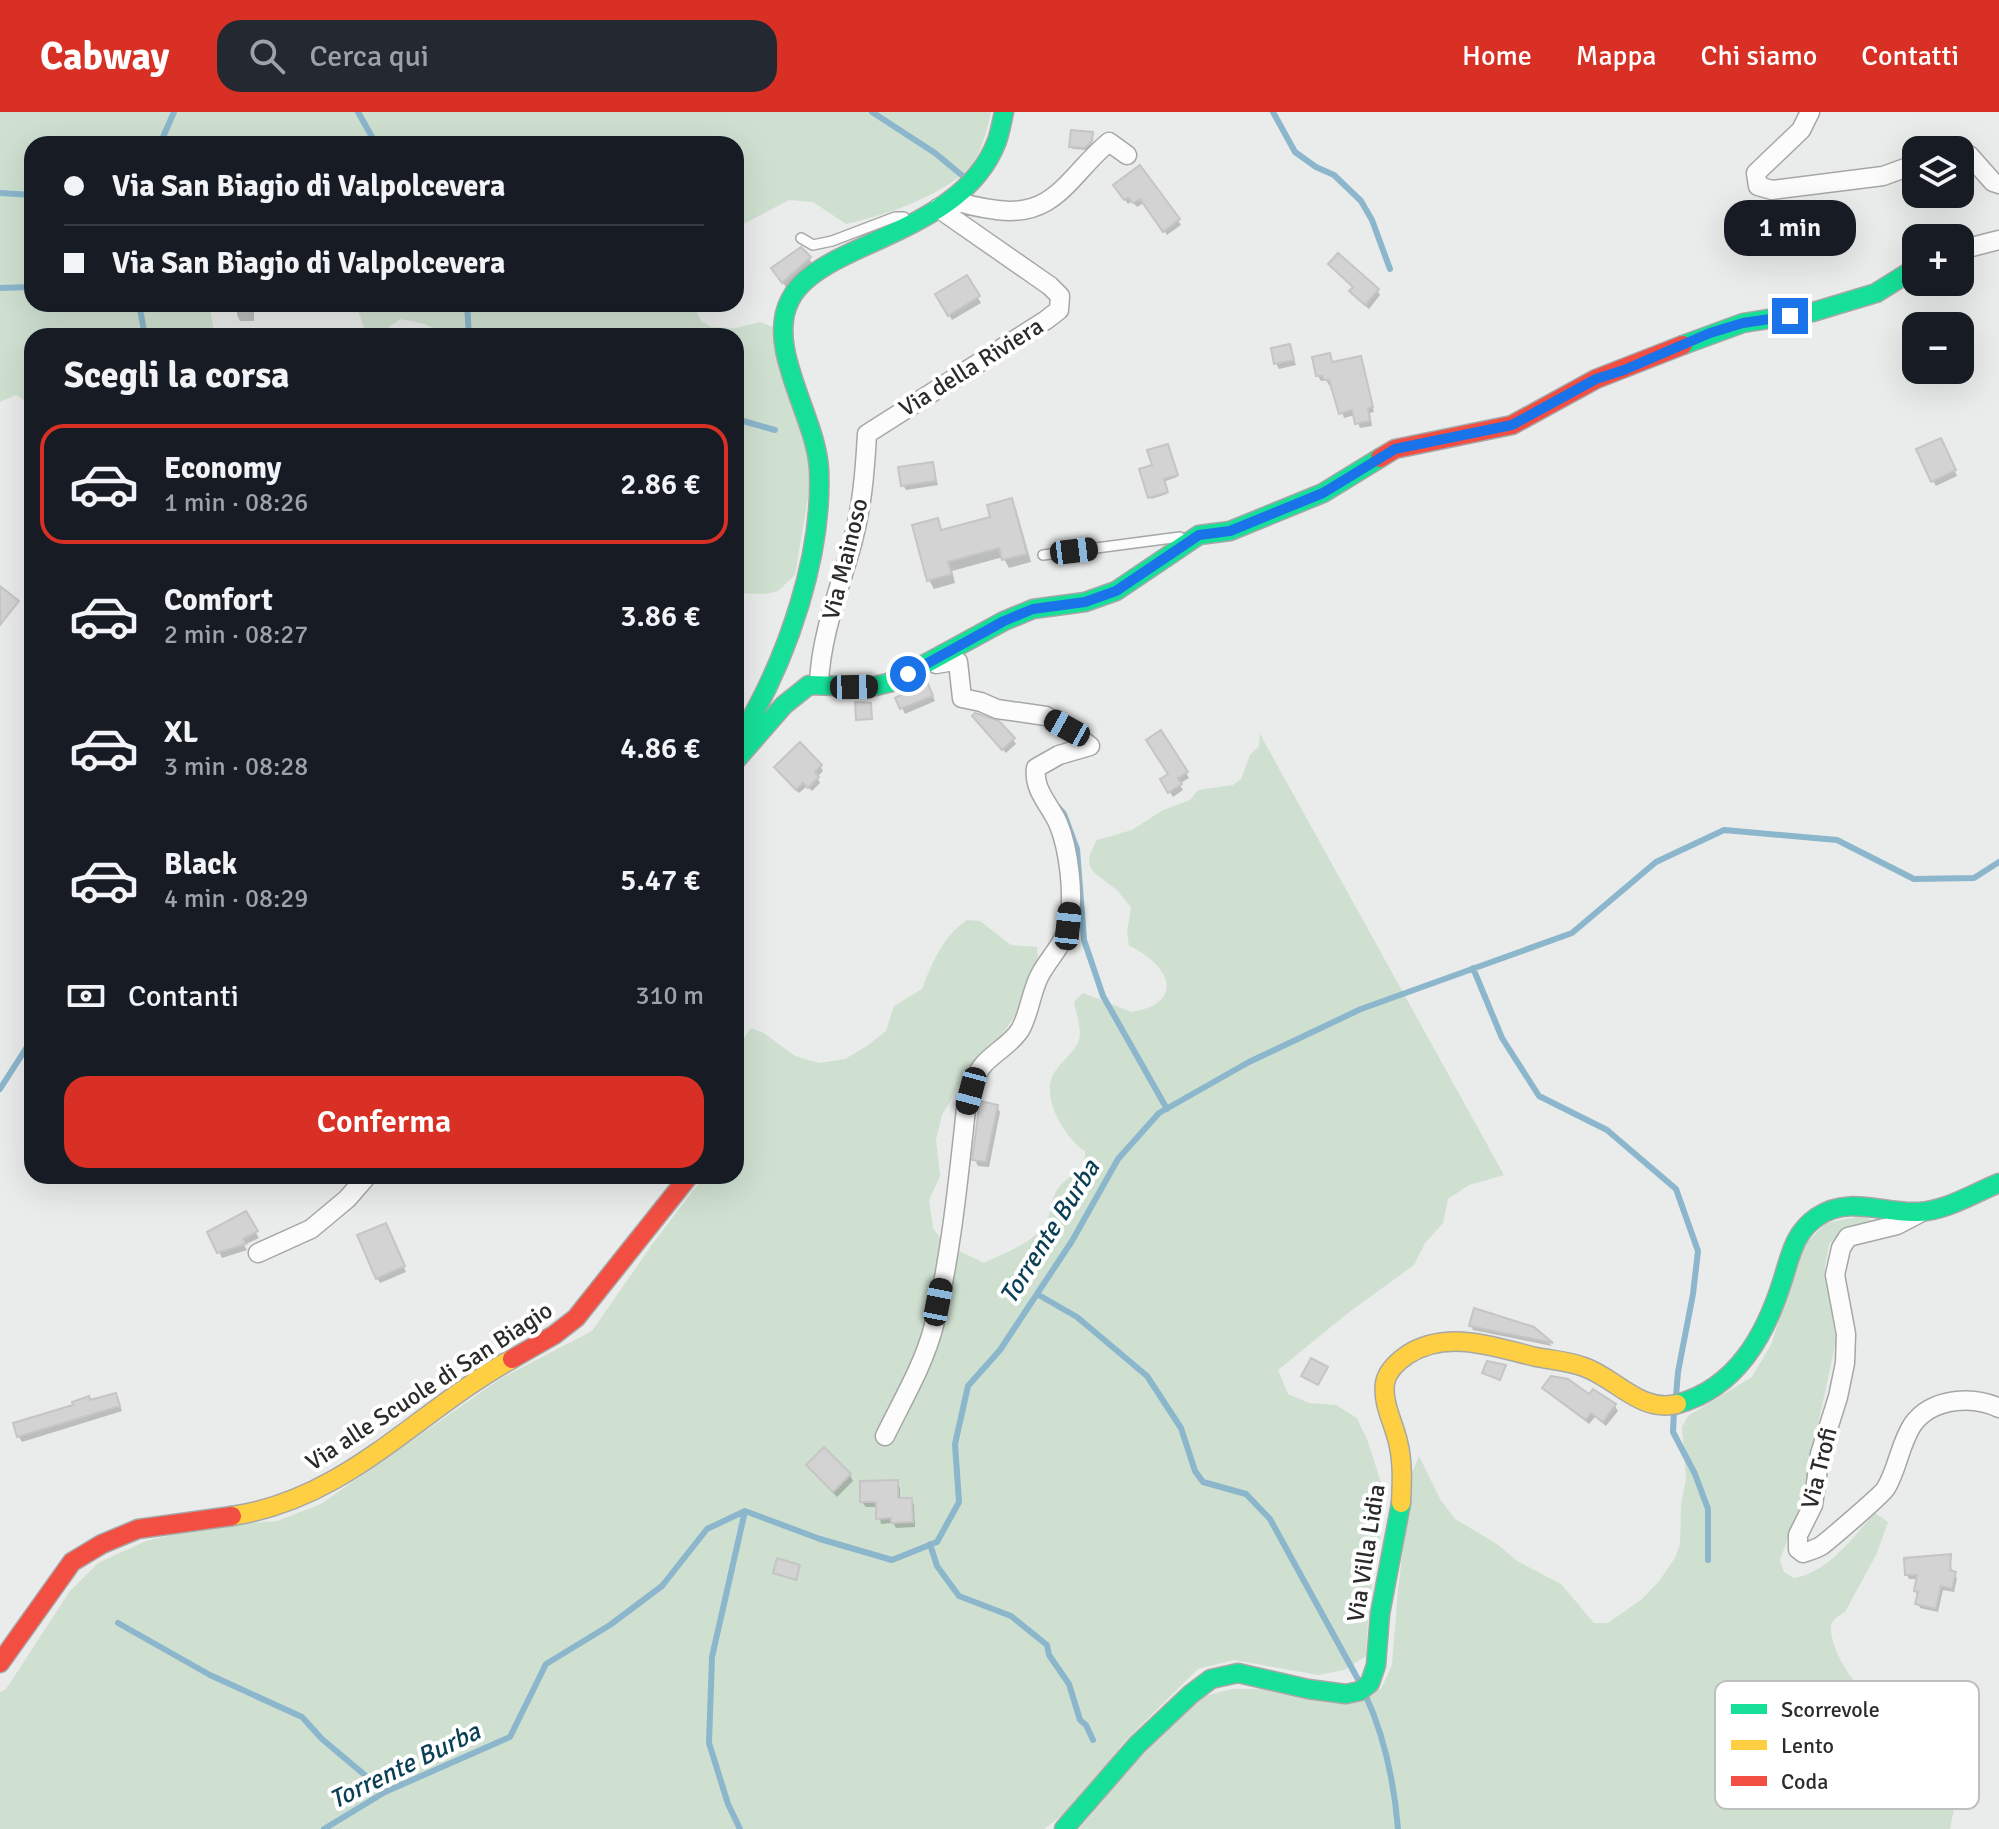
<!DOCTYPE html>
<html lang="it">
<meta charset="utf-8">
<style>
:root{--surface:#171b24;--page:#242831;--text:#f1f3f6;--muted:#9ea1a6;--line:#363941;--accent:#d93025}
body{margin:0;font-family:Signika,sans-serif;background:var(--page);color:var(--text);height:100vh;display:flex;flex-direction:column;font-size:30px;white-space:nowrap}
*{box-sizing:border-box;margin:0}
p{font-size:26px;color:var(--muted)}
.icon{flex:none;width:44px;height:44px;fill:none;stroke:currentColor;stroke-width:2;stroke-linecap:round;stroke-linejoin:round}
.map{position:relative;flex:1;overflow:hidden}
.panel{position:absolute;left:24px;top:216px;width:720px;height:856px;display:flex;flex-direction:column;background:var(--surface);border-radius:24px;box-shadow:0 8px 32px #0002}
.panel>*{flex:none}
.guide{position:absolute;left:24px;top:24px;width:720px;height:176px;border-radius:24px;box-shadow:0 8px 32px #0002;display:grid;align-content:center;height:176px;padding:0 40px;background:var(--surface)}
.fabs{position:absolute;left:1902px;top:24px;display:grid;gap:16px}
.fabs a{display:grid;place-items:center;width:72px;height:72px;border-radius:16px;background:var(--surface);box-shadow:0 8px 32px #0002;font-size:40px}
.end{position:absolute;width:36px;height:36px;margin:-18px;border:10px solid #1a73e8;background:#fff;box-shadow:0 0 0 4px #fff}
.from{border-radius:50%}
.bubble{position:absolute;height:56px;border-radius:24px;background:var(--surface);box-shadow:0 8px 32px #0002;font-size:26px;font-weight:600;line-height:56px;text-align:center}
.car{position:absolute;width:24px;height:48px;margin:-24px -12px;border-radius:10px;box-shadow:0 0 6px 2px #0007;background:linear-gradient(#222 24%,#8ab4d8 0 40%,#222 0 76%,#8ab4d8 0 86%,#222 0)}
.guide b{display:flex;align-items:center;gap:28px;height:76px;font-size:30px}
.guide b+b{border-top:2px solid var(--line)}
.guide i{width:20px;height:20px;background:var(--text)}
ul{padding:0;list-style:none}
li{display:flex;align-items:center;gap:24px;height:120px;margin:0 16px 12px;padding:0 24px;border:4px solid transparent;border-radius:24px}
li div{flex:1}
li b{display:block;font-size:30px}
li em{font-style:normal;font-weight:600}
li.active{border-color:var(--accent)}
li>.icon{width:72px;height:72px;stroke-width:1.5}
h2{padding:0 40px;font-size:36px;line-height:96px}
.pay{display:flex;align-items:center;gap:20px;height:88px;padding:0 40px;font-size:30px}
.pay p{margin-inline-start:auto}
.primary-button{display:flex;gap:16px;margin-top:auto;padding:16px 40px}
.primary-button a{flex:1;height:92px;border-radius:24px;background:var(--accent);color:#fff;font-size:32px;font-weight:600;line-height:92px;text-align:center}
header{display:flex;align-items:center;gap:48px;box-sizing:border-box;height:112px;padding:0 40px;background:var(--accent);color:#fff}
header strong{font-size:38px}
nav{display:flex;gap:44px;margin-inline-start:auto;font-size:28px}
.search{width:560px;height:72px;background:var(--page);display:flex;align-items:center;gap:20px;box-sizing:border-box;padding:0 28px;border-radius:24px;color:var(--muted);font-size:30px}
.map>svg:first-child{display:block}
</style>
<header>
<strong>Cabway</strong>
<div class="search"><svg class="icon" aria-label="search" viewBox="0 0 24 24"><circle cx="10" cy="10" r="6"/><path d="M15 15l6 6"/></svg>Cerca qui</div>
<nav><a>Home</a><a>Mappa</a><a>Chi siamo</a><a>Contatti</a></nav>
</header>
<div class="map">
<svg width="1999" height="1717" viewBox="0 0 1999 1717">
<rect width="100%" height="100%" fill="#eaebeb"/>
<path fill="#cfe0d0" d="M 0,0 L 991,0 C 987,18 981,45 967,58 C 939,85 883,104 846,112 L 813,90 L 789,88 L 736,116 L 736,32 L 32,32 L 32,192 L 209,192 L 215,224 L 32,224 L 32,294 L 16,283 L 0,290 Z
M 356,192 L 693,192 L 701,209 L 711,215 L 736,216 L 760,210 L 773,215 L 814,350 L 795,463 L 778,479 L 766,482 L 736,481 L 736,224 L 438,224 L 436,218 L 425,212 L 400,207 L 379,223 L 366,222 Z
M 1260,622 L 1504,1063 L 1469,1073 L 1448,1087 L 1443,1111 L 1425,1131 L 1414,1153 L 1348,1201 L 1278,1258 L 1288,1282 L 1309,1291 L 1336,1293 L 1357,1306 L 1368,1330 L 1386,1386 L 1369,1491 L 1366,1544 L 1344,1558 L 1318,1563 L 1234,1548 L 1198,1557 L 1124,1630 L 1075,1694 L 1044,1717 L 0,1717 L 0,1580 L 6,1577 L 70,1479 L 98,1451 L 146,1429 L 208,1414 L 277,1409 L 321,1392 L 500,1267 L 592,1219 L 651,1134 L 704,1064 L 736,1064 L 736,937 L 751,916 L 764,921 L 795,944 L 819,951 L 845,947 L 867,934 L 886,919 L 894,894 L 922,877 C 932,851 943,824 967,808 L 980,809 L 1011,833 L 1037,835 L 1038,847 L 1019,898 L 996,931 L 968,958 L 942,1003 L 936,1028 L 940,1064 L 929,1088 L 933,1116 L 941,1127 L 951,1135 L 984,1151 C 1004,1141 1037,1130 1047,1109 C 1051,1100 1051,1087 1057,1078 C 1067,1061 1085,1066 1085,1039 C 1065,1027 1041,985 1053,963 C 1059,951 1076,939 1079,928 C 1082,917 1076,901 1074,890 L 1083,881 L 1132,900 C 1140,898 1151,896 1157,891 C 1184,871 1148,841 1129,834 L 1127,821 L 1131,795 C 1125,789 1120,780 1113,775 C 1093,759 1080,757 1097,728 L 1132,718 L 1163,698 L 1190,688 L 1198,678 L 1233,673 L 1241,667 L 1250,643 L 1259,634 Z
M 1861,1104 L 1874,1109 L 1846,1115 L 1829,1132 L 1825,1155 L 1836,1229 L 1801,1391 L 1780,1448 L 1784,1460 L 1794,1466 C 1829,1460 1852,1426 1875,1401 L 1888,1410 L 1877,1441 L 1845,1500 C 1830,1508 1829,1513 1833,1529 C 1842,1564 1878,1597 1907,1618 C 1919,1627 1940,1633 1949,1645 C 1964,1666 1954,1694 1950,1717 L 1079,1717 L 1134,1651 L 1201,1585 L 1232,1577 L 1381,1577 L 1392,1553 L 1398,1478 L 1412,1361 L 1419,1344 L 1440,1387 L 1455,1407 L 1497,1432 L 1517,1449 L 1561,1472 L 1594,1511 L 1608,1511 L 1642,1487 L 1660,1468 L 1675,1446 L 1680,1432 L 1681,1393 L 1686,1367 L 1682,1315 L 1688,1304 L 1752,1265 L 1772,1231 L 1799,1138 L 1826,1111 Z"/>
<path fill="#0003" d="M 1092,22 L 1092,32 L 1086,38 L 1073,37 L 1071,35 Z
M 1140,55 L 1181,113 L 1167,123 L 1144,91 L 1137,95 L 1132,89 L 1128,92 L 1118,78 Z
M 809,146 L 812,151 L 786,175 L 776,162 Z
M 1330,152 L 1377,178 L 1380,183 L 1369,197 L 1355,185 L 1352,179 L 1354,176 Z
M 966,165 L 981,191 L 952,208 L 937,183 Z
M 237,192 L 254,192 L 254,209 L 240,209 L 237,203 Z
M 1289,234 L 1296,253 L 1279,257 L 1276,251 Z
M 1329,243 L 1333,252 L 1360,246 L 1374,300 L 1370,301 L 1372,314 L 1360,316 L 1355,303 L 1344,306 L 1333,272 L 1329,273 L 1326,268 L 1321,269 L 1318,264 Z
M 1943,334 L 1957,364 L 1936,374 L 1933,369 Z
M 1168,336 L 1177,365 L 1163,370 L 1167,382 L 1151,387 L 1155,354 Z
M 932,352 L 938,373 L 906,378 L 903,373 Z
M 1011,388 L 1016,397 L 1031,450 L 1009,456 L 1003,445 L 952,459 L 955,471 L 934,477 L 929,468 L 937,408 L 942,420 L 993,406 Z
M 930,577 L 935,589 L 905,602 L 898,587 Z
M 977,609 L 1013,627 L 1016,632 L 1006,641 Z
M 1161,621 L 1189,666 L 1179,672 L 1183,678 L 1173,685 L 1162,668 L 1170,663 Z
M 820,654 L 823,659 L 817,665 L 820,671 L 812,679 L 807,674 L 799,681 L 779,660 Z
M 997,995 L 1000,1000 L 989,1055 L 978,1054 L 975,1048 Z
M 245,1102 L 259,1126 L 244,1133 L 247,1138 L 222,1146 L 210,1121 Z
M 388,1119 L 406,1160 L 380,1171 L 377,1166 Z
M 1471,1213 L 1533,1216 L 1552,1234 L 1473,1218 Z
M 1545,1276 L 1590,1285 L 1615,1294 L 1618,1299 L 1606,1314 L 1595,1305 L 1589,1312 L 1548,1281 Z
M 118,1289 L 122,1299 L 22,1330 L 19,1325 L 15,1312 L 90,1291 Z
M 808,1354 L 850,1363 L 853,1369 L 837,1385 Z
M 897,1370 L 900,1376 L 900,1388 L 911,1388 L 914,1393 L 915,1415 L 896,1416 L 893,1411 L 881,1412 L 878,1395 L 866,1395 L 862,1390 Z
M 1950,1444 L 1952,1461 L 1957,1466 L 1954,1480 L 1943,1478 L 1938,1500 L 1920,1496 L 1916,1479 L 1918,1467 L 1909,1467 L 1907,1463 Z
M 799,1454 L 797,1469 L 775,1461 Z"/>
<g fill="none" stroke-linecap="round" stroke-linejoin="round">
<path stroke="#8bb6cc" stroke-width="6" d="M 358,0 L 376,32
M 872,0 L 935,41 L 964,65
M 1273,0 L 1295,40 L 1316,55 L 1334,63 L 1361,89 L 1372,108 L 1390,157
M 160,32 L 174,0
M 0,81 L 32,83
M 0,176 L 32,175
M 139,192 L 145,224
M 467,192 L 469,224
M 736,307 L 775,318
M 1058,695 L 1064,702 L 1077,737 L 1084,828 L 1103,884 L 1167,997
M 1473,856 L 1502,926 L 1539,984 L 1607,1018 L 1676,1077 L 1698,1139 L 1693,1182 L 1678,1260 L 1676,1284
M 0,977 L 32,927
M 1037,1182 L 1077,1205 L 1147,1264 L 1181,1316 L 1195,1359 L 1203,1370 L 1246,1382 L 1270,1407 L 1360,1571
M 1674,1299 L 1673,1320 L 1695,1362 L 1708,1397 L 1708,1448
M 930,1432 L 937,1454 L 959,1484 L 1011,1504 L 1047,1533 L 1049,1543 L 1069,1572 L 1080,1608 L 1086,1613 L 1093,1628
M 118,1511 L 210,1563 L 302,1605 L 322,1627 L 385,1680
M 1365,1582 C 1385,1625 1394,1669 1398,1717
M 324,1717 L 385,1680 L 510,1625 L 546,1552 L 610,1513 L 662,1474 L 707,1417 L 745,1399 L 820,1427 L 892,1448 L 937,1430 L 959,1390 L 955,1332 L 968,1274 L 1000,1238 L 1072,1129 L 1118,1047 L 1159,1001 L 1249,950 L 1361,897 L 1572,821 L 1656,750 L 1724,718 L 1837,728 L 1914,767 L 1974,766 L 1999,750
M 740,1717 L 728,1692 L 709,1631 L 712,1545 L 745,1399"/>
</g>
<path fill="#d3d3d3" stroke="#c5c5c5" stroke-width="2" d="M 1071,18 L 1093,20 L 1092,29 L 1085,36 L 1069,35 Z
M 1140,53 L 1180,107 L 1163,120 L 1140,87 L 1133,91 L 1128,86 L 1124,88 L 1113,73 Z
M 801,135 L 811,145 L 782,171 L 771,156 Z
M 1338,141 L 1379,177 L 1365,193 L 1349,179 L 1353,175 L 1328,152 Z
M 967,163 L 980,184 L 948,204 L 935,182 Z
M 1290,232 L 1294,248 L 1274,252 L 1271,236 Z
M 1330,241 L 1332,250 L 1361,244 L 1373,295 L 1368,296 L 1370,309 L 1355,312 L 1352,298 L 1339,302 L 1329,268 L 1324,268 L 1322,264 L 1316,264 L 1312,245 Z
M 1941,326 L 1956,358 L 1931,370 L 1916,337 Z
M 1168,332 L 1178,363 L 1164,367 L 1168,380 L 1148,386 L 1139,357 L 1152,353 L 1147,338 Z
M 933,350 L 936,369 L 901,374 L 898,355 Z
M 1012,386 L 1027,442 L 1002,448 L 999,436 L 981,441 L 948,450 L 952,462 L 927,469 L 912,413 L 938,406 L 941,418 L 990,405 L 987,393 Z
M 0,474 L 19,489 L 0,513 Z
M 927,569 L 933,584 L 900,597 L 895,586 Z
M 855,590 L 871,591 L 872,607 L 856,608 Z
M 975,601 L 999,609 L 1015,626 L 1002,638 L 972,604 Z
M 1161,618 L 1188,660 L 1178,666 L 1182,672 L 1168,681 L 1160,667 L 1168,662 L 1146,628 Z
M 800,630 L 822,653 L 815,660 L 819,665 L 808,676 L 803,671 L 796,678 L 774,655 Z
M 980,989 L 998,993 L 986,1050 L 972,1048 Z
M 246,1099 L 258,1119 L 243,1127 L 246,1132 L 217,1141 L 207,1120 Z
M 386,1111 L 405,1154 L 376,1167 L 357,1123 Z
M 1474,1196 L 1534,1215 L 1553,1231 L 1469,1214 Z
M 1311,1246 L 1328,1255 L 1318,1273 L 1301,1264 Z
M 1487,1249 L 1506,1253 L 1500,1268 L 1482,1261 Z
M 1551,1264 L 1568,1267 L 1589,1282 L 1593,1277 L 1616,1292 L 1603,1310 L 1591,1301 L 1586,1308 L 1542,1276 Z
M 116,1281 L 120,1294 L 17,1325 L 13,1311 L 73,1293 L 72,1290 L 89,1284 L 90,1288 Z
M 824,1335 L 851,1362 L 833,1380 L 806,1353 Z
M 898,1368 L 898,1386 L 912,1386 L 913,1410 L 891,1411 L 891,1406 L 876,1407 L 876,1390 L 860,1390 L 860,1369 Z
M 1951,1442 L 1950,1458 L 1956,1460 L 1952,1477 L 1941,1474 L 1936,1497 L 1915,1492 L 1918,1480 L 1914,1479 L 1917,1463 L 1905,1463 L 1904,1446 Z
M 777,1446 L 800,1453 L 796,1468 L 773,1461 Z"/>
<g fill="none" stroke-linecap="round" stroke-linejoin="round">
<g stroke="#a6a7a7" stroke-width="12">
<path id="lane" d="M 801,126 L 813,133 L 832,129 L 895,105 L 904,105
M 1043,443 L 1180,425"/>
</g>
<g stroke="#a6a7a7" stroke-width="21">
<path id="street" d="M 1810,0 L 1801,18 L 1756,61 L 1758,74 L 1772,78 L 1883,64 L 1916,52
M 1960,43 L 1969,43 L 1993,70 L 1999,72
M 954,88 C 968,94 982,96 997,98 C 1056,106 1070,62 1109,30 L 1127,43
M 1960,138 L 1999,128
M 819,571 C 821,523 839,479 852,432 C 862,396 865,359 867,322 L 1046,208 L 1059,198 L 1060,184 L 1050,174 L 938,96
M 1920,1101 L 1897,1113 L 1848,1125 L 1841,1136 L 1835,1163 L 1846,1222 L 1845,1251 L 1838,1285 L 1820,1342 L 1813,1393 L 1798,1423 L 1798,1437 L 1803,1441 C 1809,1439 1816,1437 1821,1434 C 1829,1428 1883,1382 1886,1376 C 1898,1356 1900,1331 1913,1312 C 1932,1286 1973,1283 1999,1296
M 258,1141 L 311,1117 L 347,1087 L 367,1064
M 885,1324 C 902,1289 923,1254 933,1217 C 951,1145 958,1070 966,997 C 970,982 974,963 984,952 C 995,940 1011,932 1020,918 C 1030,901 1031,878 1041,861 C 1050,845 1064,832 1068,813 C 1075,786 1069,737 1058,711 C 1050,693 1033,678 1036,656 L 1059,643 L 1090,634 L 1067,616 L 1046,604 L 997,597 L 981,590 L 962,586 L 958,550 L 954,549 L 936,552"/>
</g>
<g stroke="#a6a7a7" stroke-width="21">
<path id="fast" d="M 1683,233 L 1743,211 L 1813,200 L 1876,181 L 1916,156
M 745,617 C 788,544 823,443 819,357 C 816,304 765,236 790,188 C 800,167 825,153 846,143 C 901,116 973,93 997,29 C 1000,20 1002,10 1004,0
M 736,648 L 784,593 L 809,573 L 871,575 L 892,570 L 1004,509 L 1033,497 L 1085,490 L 1116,479 L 1199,423 L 1230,419 L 1323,381 L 1380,346
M 1677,1292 C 1737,1276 1766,1222 1783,1167 C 1791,1142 1794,1121 1817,1105 C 1849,1083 1884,1102 1918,1100 C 1946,1099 1974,1081 1999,1071
M 1064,1717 L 1137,1633 L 1191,1582 L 1211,1567 L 1238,1561 L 1308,1577 L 1346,1582 L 1360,1579 L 1370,1571 L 1376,1553 L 1380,1502 L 1401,1391"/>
</g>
<g stroke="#a6a7a7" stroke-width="21">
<path id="slow" d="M 1401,1391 C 1402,1371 1403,1350 1398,1330 C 1394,1311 1382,1292 1385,1271 C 1387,1259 1397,1250 1407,1243 C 1447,1217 1494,1235 1536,1245 C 1552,1248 1569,1249 1584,1255 C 1616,1266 1640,1301 1677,1292
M 232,1404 C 347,1387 416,1300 512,1247"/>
</g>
<g stroke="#a6a7a7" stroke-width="21">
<path id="jam" d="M 1380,346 L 1395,337 L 1512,313 L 1596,267 L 1683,233
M 512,1247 L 554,1223 L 576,1206 L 689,1064
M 0,1551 L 72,1450 L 102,1432 L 138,1417 L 232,1404"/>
</g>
<use href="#lane" stroke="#fcfcfc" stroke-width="9"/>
<use href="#street" stroke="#fcfcfc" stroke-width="18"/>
<use href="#fast" stroke="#16e098" stroke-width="18"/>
<use href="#slow" stroke="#ffcf43" stroke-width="18"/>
<use href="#jam" stroke="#f24e42" stroke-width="18"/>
</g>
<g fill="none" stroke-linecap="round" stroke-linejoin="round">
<path stroke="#1a73e8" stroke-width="10" d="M 908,562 L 1004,509 L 1033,497 L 1085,490 L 1116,479 L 1199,423 L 1230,419 L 1323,381 L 1395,337 L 1512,313 L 1596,267 L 1624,258 L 1710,221 L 1743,211 L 1790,204"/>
</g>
<g text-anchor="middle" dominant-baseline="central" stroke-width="8" stroke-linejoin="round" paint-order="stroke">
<g font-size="24" fill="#2b2b2c" stroke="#fff">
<text transform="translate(971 255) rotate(-32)">Via della Riviera</text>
<text transform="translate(845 447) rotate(-76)">Via Mainoso</text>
<text transform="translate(429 1274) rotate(-33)">Via alle Scuole di San Biagio</text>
<text transform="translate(1819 1356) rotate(-76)">Via Trofi</text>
<text transform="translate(1366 1441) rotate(-81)">Via Villa Lidia</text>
</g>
<g font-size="26" font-style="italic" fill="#0a3f56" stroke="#fff">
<text transform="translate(1050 1120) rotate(-58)">Torrente Burba</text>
<text transform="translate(405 1654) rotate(-26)">Torrente Burba</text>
</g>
</g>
<rect x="1715" y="1569" width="264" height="128" rx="12" fill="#fff" stroke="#bfbfc0" stroke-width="2"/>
<rect x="1731" y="1592" width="36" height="10" fill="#16e098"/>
<rect x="1731" y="1628" width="36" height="10" fill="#ffcf43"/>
<rect x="1731" y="1664" width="36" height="10" fill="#f24e42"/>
<g font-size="22" fill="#2b2b2c">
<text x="1781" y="1605">Scorrevole</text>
<text x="1781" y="1641">Lento</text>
<text x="1781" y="1677">Coda</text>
</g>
</svg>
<div class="fabs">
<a><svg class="icon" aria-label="layers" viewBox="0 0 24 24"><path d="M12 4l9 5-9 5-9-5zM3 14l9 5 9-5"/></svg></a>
<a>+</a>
<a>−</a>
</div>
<i class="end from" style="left:908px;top:562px"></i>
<i class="end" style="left:1790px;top:204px"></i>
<div class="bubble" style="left:1724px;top:88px;width:132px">1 min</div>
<i class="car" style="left:1074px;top:439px;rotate:83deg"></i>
<i class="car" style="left:854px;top:575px;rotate:89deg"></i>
<i class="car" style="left:1067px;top:616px;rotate:299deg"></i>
<i class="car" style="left:1068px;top:814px;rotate:6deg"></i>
<i class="car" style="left:971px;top:979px;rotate:195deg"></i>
<i class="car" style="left:938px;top:1190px;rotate:11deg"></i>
<div class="guide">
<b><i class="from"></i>Via San Biagio di Valpolcevera</b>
<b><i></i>Via San Biagio di Valpolcevera</b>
</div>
<section class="panel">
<h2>Scegli la corsa</h2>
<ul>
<li class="active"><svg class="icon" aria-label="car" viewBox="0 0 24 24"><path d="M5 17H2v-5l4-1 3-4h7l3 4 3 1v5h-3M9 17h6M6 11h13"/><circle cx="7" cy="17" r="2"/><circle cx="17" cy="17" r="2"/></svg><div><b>Economy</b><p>1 min · 08:26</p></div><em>2.86 €</em></li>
<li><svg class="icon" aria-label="car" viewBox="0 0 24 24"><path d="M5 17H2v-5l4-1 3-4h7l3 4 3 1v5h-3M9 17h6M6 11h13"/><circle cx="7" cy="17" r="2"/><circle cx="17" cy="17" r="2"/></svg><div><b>Comfort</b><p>2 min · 08:27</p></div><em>3.86 €</em></li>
<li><svg class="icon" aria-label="car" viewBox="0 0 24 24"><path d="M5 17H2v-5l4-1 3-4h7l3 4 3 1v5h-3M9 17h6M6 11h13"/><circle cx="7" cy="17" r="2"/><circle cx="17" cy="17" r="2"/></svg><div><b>XL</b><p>3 min · 08:28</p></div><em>4.86 €</em></li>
<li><svg class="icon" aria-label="car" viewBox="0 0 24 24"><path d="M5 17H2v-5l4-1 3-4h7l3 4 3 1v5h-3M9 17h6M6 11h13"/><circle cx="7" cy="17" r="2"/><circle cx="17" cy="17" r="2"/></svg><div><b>Black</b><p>4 min · 08:29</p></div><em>5.47 €</em></li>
</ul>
<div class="pay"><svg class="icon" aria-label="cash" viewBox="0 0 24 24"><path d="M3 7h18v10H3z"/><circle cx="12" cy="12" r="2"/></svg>Contanti<p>310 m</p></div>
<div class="primary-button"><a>Conferma</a></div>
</section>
</div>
